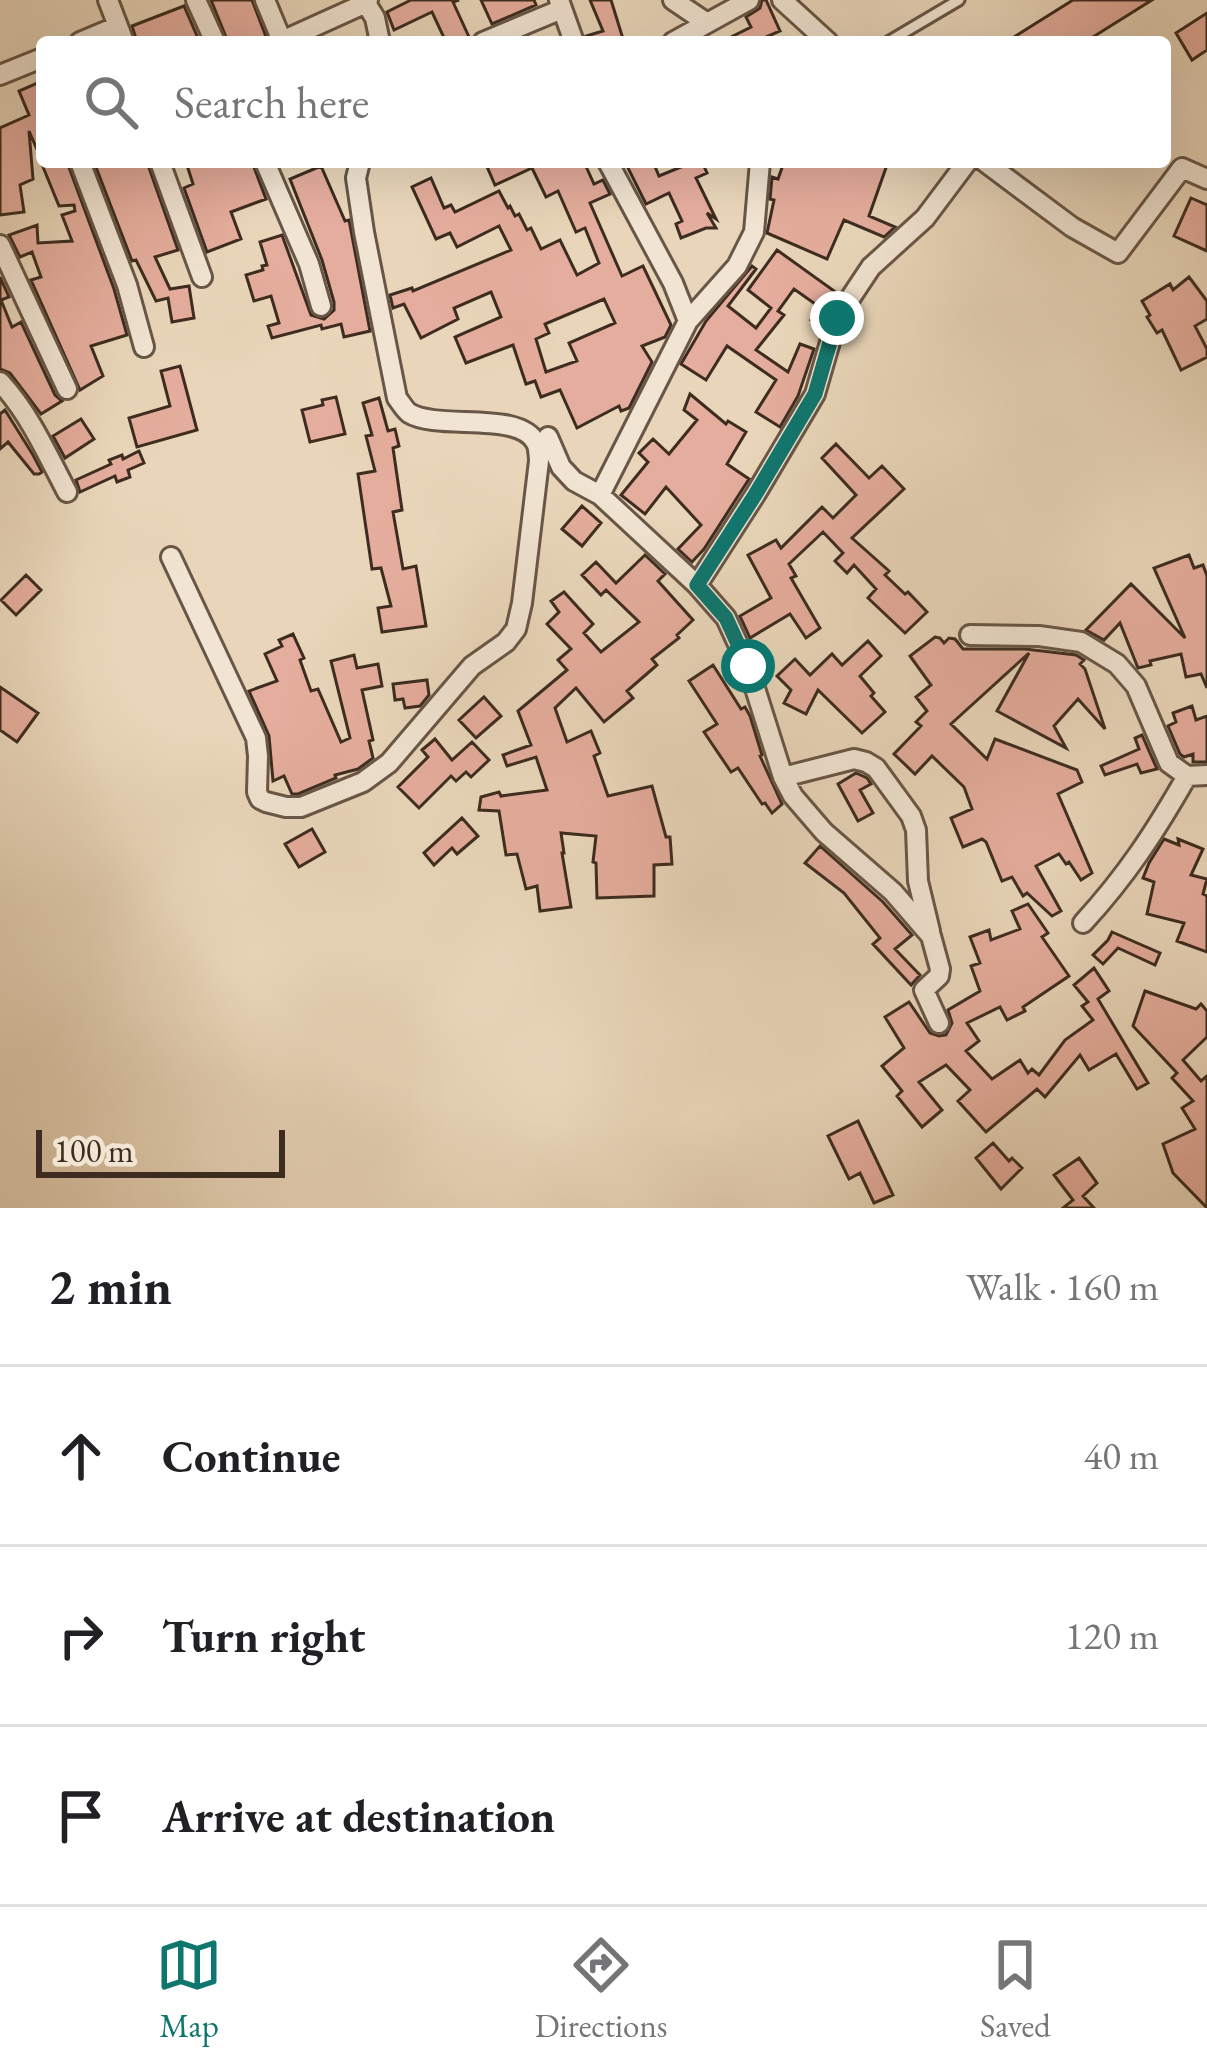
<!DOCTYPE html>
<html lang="en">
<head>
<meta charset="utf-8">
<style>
	:root { --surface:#fff; --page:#f6f6f6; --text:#202124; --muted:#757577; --line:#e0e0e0; --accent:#0f766e }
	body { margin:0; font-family:"EB Garamond",serif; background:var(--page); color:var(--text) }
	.scale { position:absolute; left:36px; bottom:30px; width:249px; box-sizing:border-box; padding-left:12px; border:6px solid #3d2c1f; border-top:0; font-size:33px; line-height:42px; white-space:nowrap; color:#3d2c1f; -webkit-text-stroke:9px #f1e4d2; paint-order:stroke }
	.stop { position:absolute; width:36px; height:36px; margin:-27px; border:9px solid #0f766e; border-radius:50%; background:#fff }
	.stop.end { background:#0f766e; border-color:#fff; box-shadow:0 3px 12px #0008 }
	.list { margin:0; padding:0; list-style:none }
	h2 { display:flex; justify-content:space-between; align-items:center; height:156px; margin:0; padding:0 48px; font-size:51px }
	h2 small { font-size:39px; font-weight:400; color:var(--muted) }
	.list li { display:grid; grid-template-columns:78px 1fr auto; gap:36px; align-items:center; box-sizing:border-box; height:180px; padding:0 48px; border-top:3px solid var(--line) }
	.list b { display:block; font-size:45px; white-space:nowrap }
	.list em { font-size:39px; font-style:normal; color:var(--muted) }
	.icon { flex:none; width:66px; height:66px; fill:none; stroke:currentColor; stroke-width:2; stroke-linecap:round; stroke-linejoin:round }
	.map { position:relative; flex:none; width:1207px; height:1208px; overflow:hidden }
	.search { position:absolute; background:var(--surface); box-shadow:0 12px 48px #0002; left:36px; right:36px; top:36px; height:132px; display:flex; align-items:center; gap:30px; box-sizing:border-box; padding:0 42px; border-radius:12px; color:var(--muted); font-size:45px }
	.sheet { height:696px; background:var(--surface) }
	nav { display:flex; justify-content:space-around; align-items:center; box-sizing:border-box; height:168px; border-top:3px solid var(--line); background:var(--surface); font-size:33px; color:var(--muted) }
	nav a { display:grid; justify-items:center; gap:6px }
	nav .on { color:var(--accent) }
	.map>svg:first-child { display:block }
	.building { fill:#e5ad9d; stroke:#3d2c1f; stroke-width:3; fill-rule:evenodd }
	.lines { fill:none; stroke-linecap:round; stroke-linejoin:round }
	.service-casing { stroke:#685646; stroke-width:15 }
	.minor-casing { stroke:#685646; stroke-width:24 }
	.service { stroke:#f1e4d2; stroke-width:9 }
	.minor { stroke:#f1e4d2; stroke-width:18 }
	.route { stroke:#0f766e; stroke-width:15 }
</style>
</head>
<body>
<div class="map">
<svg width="1207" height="1208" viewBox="0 0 1207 1208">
	<rect width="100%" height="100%" fill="#e9d6ba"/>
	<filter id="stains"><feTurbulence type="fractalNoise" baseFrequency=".00167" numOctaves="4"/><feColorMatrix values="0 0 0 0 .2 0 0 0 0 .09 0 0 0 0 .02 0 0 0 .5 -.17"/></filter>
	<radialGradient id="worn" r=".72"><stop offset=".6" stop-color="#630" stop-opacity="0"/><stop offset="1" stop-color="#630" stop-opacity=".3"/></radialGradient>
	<path class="building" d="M211,0H252L268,42H228Z
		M411,0H459L453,2L469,37L459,42H446L432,12L394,30L387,12Z
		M481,0H534L536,5L492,24Z
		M590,0H611L624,42H587L586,36L603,31Z
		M762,0H766L780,31L766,37L768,42H721L751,27L746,17L760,8Z
		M1073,0H1152L1085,42H1006Z
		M184,6L197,36L181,42H137L132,26Z
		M1207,13V50L1192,60L1176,33Z
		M42,81V161L29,131L33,179L20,185L24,212L0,215V128L29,115L19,91Z
		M41,162H67L114,289L127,335L91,346L103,376L80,390L31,280L41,277L32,252L20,257L9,235L37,225L38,243L72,241L62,215L75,211L74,205L59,206Z
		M94,162H147L178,250L155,257L170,289L189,286L194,318L172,322L168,298L156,301L136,260L132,261Z
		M186,162H252L266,199L231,212L241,239L207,252L184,188L193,184Z
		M485,162H584L594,184L603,180L610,194L590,203L622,276L643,266L671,325L665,337L642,346L652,362L629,408L621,411L619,406L577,428L560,390L541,397L535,381L526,384L513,345L466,363L455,337L501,317L491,292L454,308L458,319L421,338L404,304L393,308L390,295L412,288L413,291L511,250L499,226L457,247L450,233L436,239L412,187L431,178L444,208L451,205L455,212L499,191L508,208L510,206L515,216L519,214L527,230L531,228L541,249L560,240L577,275L599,263L585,228L576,232L558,191L546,197L532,168L495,185ZM604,299L615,323L569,343L577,361L546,372L536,339L549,333L545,324Z
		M625,162H653L659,176L693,162H702L707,173L696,178L716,219L707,213L716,228H706L681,238L676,224L682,221L669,193L646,204Z
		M784,162H888L869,216L895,227L884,237L844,220L827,259L767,233L774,200L770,199L772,177L778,179Z
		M321,166L345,221L349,220L370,331L344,337L341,324L322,329L321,325L272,338L268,326L279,323L271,296L254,301L246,275L263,270L262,266L267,265L260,242L282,235L311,315L324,319L334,310V302L322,260L290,179Z
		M1191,198L1207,205V251L1174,236Z
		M777,250L837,293L825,311L820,327L811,320L821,308L794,289L778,311L784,315L756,350L788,372L800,344L814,349L798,396L780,427L756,412L776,380L727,346L706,380L681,364L706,321L752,266L756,269L728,306L756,328L771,308L748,290Z
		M0,277L9,297L1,300L12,327L21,322L55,395L62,401L41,414L10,373L0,369Z
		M1189,277L1207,301V319L1195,326L1207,349V357L1181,370L1162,330L1157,333L1147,317L1150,315L1142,301L1170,284L1173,290Z
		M180,366L197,430L137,447L129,418L170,406L161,371Z
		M690,394L726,424L728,421L746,432L727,464L749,479L704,549L692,562L678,549L701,525L666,487L645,514L621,495L648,462L639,453L653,439L669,454L697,420L684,410Z
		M336,397L345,434L310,442L302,410L323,405L322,400Z
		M379,398L388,431L395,429L399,446L393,448L402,510L393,512L403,569L416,566L426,626L382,632L378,608L391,606L381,568L372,569L358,474L375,471L366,436L372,435L363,403Z
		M5,410L33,455L42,472L39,474H34L8,442L0,449V414Z
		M81,419L94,439L65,458L53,436Z
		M836,444L869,478L882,466L904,489L852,538L889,571L885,575L905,594L908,592L927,612L905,633L868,598L876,589L854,565L847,573L835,561L843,553L823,532L789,564L796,576L791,578L820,628L806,638L790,614L750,638L740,616L771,598L748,555L776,540L781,548L822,507L833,518L856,495L822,458Z
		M139,451L144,463L128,470L130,477L117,482L115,476L80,492L76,480L111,464L109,460L122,455L123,459Z
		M582,506L601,523L582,546L562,529Z
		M645,555L665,574L658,581L693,620L677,635L679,638L652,659L657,665L627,691L633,698L604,722L576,688L555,708L567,742L591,731L600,753L594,756L608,796L652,786L666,837H670L672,864L654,865V896L597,898L596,863L593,862L596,836L561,833L564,853H562L571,907L540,911L537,886L526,889L517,854L506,855L499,811L479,810L481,797L499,792L501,796L547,790L536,757L507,766L503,755L531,745L518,711L567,670L558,660L571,649L547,624L559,612L551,601L564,592L593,624L584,633L601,652L639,622L606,590L601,595L582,575L596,562L616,583Z
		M1189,555L1194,568L1203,565L1207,576V688L1201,674L1186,677L1181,654L1150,661L1151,665L1138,668L1120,623L1104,640L1086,630L1131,584L1185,638L1154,568Z
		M26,575L41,590L16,615L1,600Z
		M293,634L304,658L300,660L311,691L318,689L341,742L350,738L331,661L354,655L357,668L378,664L382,686L362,690L373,740L369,741L373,758L358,769L335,775L336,778L298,794H292L284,776L273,781L269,736L249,691L277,681L265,654L282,646L279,640Z
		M935,637L940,638L944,643L949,638L955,639L963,649H1025L1076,655L1084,660L1080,664L1085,669L1105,729L1078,699L1054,726L1066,748L997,711L1029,653L951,724L987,759L995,739L1077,770L1082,782L1058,794L1092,873L1081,880L1069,862L1066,864L1059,854L1036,866L1061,911L1052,916L1027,893L1023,896L1012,877L1002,881L986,842L982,839L963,847L951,818L972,809L964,787L932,756L915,774L894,754L921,726L916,722L927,711L916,697L931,685L910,656Z
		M868,641L881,656L860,676L874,693L871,696L885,712L862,733L818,690L806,714L784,703L791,690L777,676L795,659L810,675L832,654L842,665Z
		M713,665L741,709L745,707L750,716L762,755L760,756L782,804L772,813L765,803L762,804L738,768L731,772L704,732L717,724L689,681Z
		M427,680L429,695L420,706L405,708L403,699L395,700L393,684Z
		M0,687L38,713L17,742L0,730Z
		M484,697L501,716L476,738L459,720Z
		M1192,706L1196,720L1207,716V762H1193V754L1184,757L1180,754L1168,726L1176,722L1173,713Z
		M1142,735L1157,769L1141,773L1137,764L1105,775L1101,766L1139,749L1135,738Z
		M435,739L452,760L472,742L489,760L471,777L466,772L456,781L451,776L419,808L398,787L428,757L422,750Z
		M856,773L867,778L871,784L860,790L873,813L858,821L838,784Z
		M462,818L478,836L457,854L452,848L434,865L424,853Z
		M312,829L325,852L299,867L285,844Z
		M1164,839L1179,845L1178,839L1203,849L1191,875L1207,879L1203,894L1207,896V952L1177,941L1184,923L1147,914L1154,882L1143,878L1149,863Z
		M820,846L883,902L912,935L895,949L920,975L911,985L873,944L880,938L844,893L805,863Z
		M1028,904L1048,933L1042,937L1069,976L1023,1007L1025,1011L1007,1020L1000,1007L967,1023L979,1041L966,1051L992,1079L1020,1060L1028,1073L1032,1069L1039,1075L1065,1040L1093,1020L1082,1006L1088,1002L1074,985L1094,968L1109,991L1098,999L1148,1083L1137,1089L1116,1054L1089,1070L1080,1055L1045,1097L1037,1089L986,1132L958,1101L970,1090L946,1065L919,1082L942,1110L922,1127L897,1096L902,1091L882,1066L904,1048L885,1017L909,1002L930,1033L939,1036L946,1035L952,1023L948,1010L980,991L971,966L980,963L970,937L989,930L991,940L1020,929L1012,911Z
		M1112,932L1160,953L1155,965L1118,948L1103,964L1093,955L1108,940Z
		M1145,991L1196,1009L1201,1004L1207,1011V1037L1183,1060L1201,1081L1207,1076V1208L1173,1173L1163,1144L1195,1129L1182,1108L1193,1101L1172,1078L1177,1073L1133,1026Z
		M858,1121L893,1195L874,1203L860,1173L849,1179L828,1136Z
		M993,1143L1009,1161L1012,1158L1022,1168L1001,1189L976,1158Z
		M1079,1158L1097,1183L1083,1196L1094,1208H1063L1073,1200L1054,1175Z"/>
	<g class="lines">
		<defs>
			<path id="service" d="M888,42L959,0"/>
			<path id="minor" d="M108,0L124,42
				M196,0L215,42
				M265,0L282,41L366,3
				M368,0L366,3L375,18L380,42
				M559,0L574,42
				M673,0L707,23
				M782,0L828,42
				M80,42L118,26
				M483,42L562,9
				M673,42L749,0
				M0,75L42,58
				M80,162L127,285L144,347
				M160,162L202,277
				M265,162L309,264L321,306
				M608,162L673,283L688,321
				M985,162L1072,227L1118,253L1182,168L1207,179
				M0,245L67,389
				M0,382C29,413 47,454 67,492
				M548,437L561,467L574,481L600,495L697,585L726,618L748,666L783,777L793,796L824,832L893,892L931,936L940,969L939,976L924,990L939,1023
				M600,495L688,321L737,266L754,232L760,162
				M171,557L256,738L258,756L257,792L260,799L266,802L286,807H301L363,782L389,763L472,666L506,642L516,629L522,603L539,461C539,458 538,445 536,443C520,410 438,431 409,413C404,409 401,403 397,398L364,232L356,178L360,162
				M697,585L755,495L815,394L837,318L871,267L925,218L967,162
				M970,635L1039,636L1081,642L1117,664L1136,686L1169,763L1187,776L1207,775
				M783,777L854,759L866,762L876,768L911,816L916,830L918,881L930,931
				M1083,923C1127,875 1155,832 1187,776"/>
		</defs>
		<use href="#service" class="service-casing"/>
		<use href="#minor" class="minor-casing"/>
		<use href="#service" class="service"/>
		<use href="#minor" class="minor"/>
	</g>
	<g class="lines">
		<path class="route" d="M748,666L726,618L697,585L755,495L815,394L837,318"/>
	</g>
	<rect width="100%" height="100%" filter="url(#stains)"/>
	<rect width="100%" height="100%" fill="url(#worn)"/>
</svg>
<div class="scale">100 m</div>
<div class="stop" style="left:748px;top:666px"></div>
<div class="stop end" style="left:837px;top:318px"></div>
<div class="search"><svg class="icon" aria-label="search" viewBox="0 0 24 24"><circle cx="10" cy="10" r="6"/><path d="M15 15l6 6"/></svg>Search here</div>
</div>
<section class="sheet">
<h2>2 min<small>Walk · 160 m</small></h2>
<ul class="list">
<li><svg class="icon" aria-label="ahead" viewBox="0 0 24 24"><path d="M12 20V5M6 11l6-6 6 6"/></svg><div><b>Continue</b></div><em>40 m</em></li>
<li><svg class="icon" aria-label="right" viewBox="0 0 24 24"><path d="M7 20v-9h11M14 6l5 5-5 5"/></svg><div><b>Turn right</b></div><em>120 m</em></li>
<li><svg class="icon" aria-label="arrive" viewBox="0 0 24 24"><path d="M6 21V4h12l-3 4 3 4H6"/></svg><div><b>Arrive at destination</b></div></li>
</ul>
</section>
<nav>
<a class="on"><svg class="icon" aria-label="map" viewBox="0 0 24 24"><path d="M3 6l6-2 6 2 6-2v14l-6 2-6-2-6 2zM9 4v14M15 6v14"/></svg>Map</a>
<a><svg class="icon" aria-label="directions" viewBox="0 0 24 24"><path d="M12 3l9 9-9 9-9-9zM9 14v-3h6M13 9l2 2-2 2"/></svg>Directions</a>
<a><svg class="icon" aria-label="saved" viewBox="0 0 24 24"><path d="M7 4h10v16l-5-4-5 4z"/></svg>Saved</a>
</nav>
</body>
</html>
